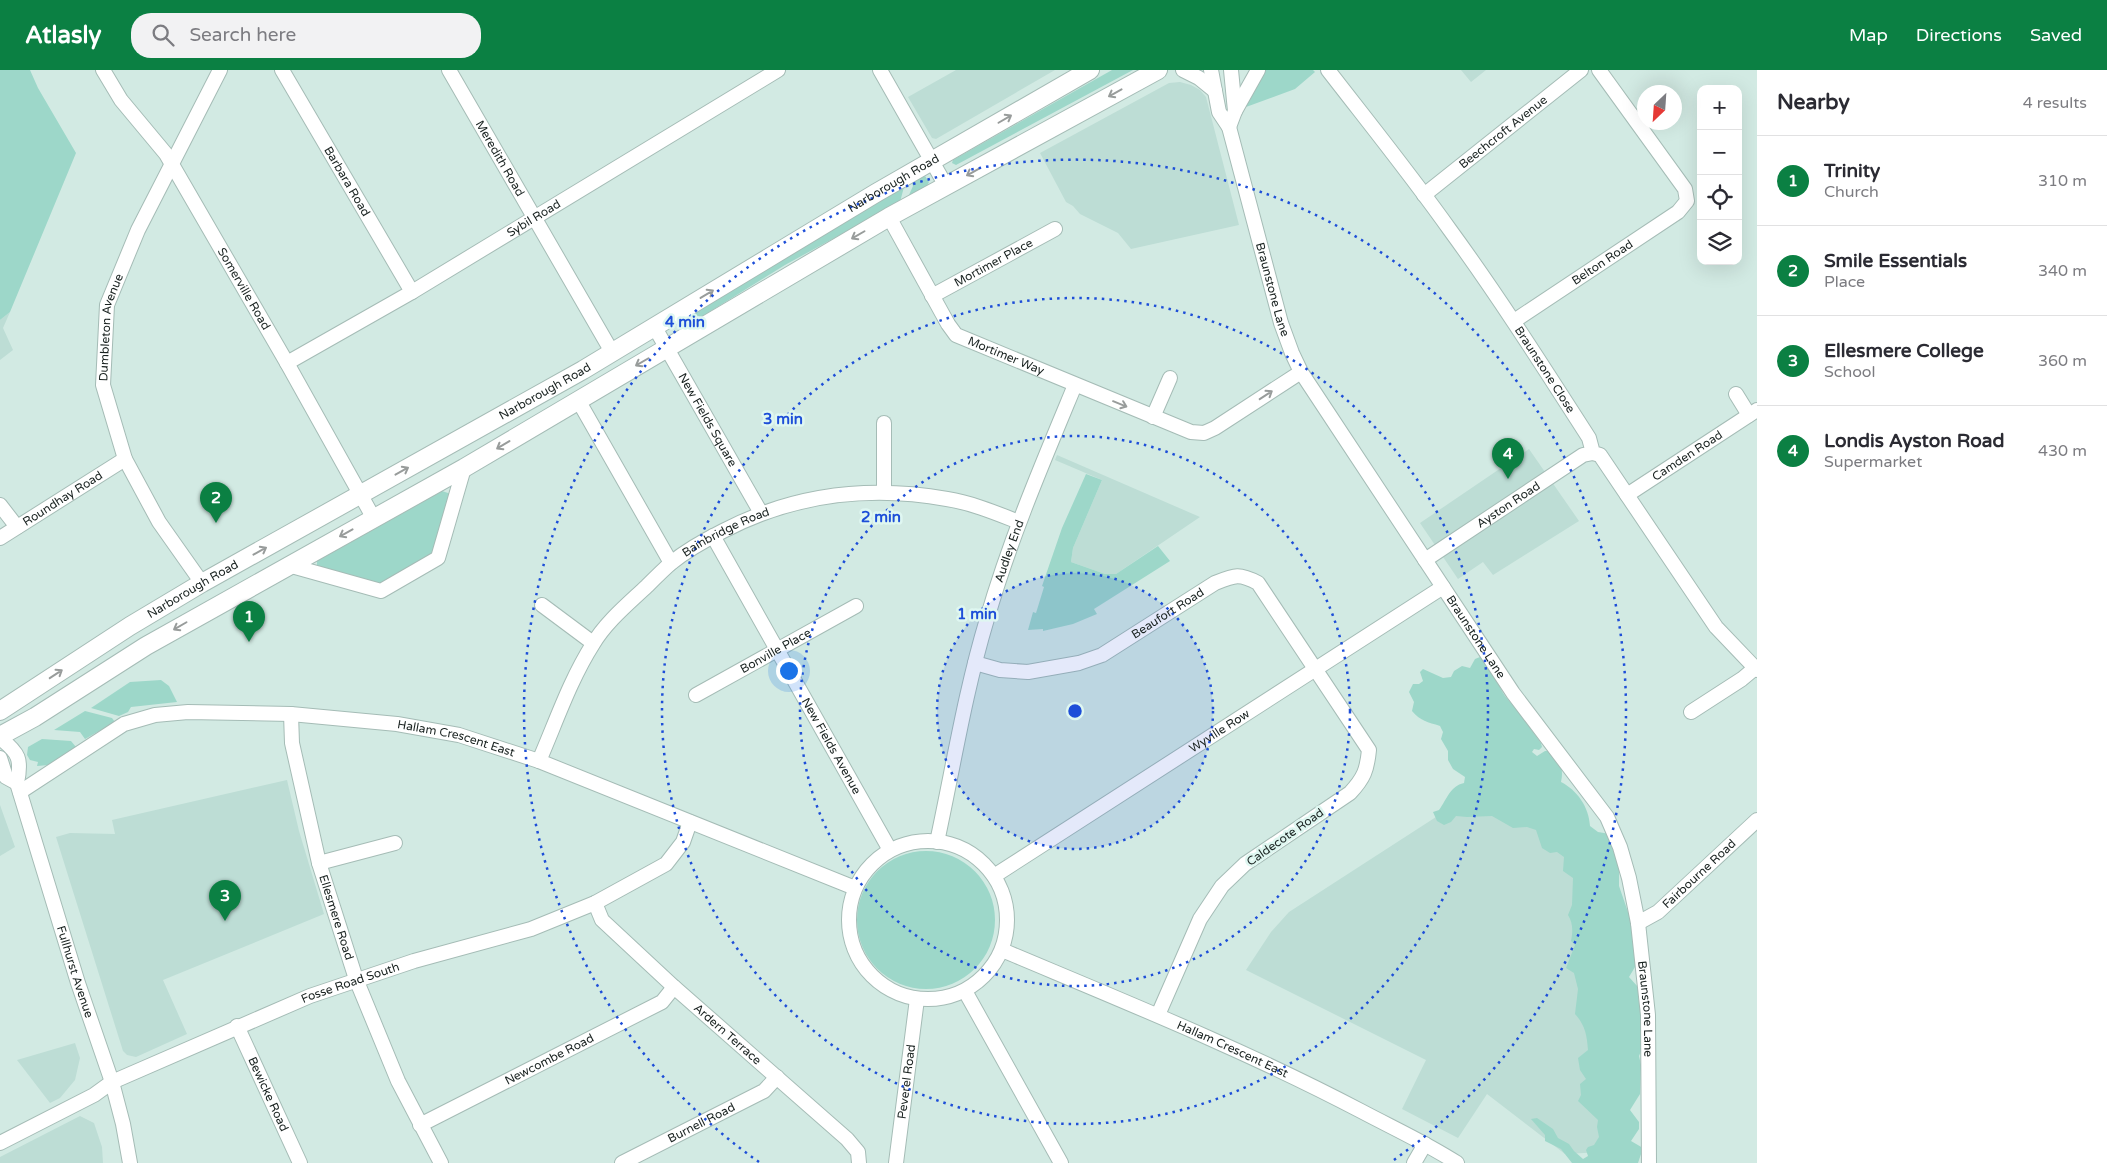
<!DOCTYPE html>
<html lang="en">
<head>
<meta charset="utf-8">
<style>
	:root { --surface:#fff; --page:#f2f2f3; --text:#2b2b33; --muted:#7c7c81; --line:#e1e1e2; --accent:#0b8043 }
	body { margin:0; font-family:"Varela Round",sans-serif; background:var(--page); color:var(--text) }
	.controls { position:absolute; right:15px; top:15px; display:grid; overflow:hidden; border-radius:10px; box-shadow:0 5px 20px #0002 }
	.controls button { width:45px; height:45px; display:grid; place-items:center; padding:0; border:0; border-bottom:1px solid var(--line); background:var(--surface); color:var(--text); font:25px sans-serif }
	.compass { position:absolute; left:1637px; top:15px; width:45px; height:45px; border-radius:50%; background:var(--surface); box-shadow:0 5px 20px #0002; rotate:205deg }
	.you { position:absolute; left:788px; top:600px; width:18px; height:18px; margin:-12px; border:4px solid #fff; border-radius:50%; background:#1a73e8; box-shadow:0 0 0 8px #1a73e833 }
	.badge { display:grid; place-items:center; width:32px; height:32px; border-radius:50%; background:var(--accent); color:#fff; font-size:16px; font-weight:700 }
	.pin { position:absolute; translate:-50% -41px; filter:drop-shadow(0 1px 2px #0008) }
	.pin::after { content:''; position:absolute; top:26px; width:18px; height:15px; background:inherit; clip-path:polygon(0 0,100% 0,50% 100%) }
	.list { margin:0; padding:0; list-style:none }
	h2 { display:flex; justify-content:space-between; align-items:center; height:65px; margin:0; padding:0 20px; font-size:21px }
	h2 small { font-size:16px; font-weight:400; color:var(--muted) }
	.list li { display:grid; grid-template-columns:32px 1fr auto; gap:15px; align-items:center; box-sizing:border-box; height:90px; padding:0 20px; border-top:1px solid var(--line) }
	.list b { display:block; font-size:19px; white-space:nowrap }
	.list p { margin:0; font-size:16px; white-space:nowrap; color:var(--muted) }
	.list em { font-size:16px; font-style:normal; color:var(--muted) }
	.icon { flex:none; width:28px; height:28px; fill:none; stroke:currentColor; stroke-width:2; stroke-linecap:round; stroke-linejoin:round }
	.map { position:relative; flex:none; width:1757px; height:1093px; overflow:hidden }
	header { display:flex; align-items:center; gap:30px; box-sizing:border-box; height:70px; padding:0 25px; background:var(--accent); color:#fff }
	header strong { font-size:24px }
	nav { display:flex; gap:28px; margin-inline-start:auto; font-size:18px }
	.search { width:350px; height:45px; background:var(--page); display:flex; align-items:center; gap:12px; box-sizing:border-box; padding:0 18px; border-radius:20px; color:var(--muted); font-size:19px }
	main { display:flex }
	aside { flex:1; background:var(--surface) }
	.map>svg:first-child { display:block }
	.built { fill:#bdddd5 }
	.green { fill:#9dd7c9 }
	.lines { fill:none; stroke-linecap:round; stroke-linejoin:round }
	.minor-casing { stroke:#a5bcb6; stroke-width:16 }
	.major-casing { stroke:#a5bcb6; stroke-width:20 }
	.minor { stroke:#fff; stroke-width:14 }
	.major { stroke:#fff; stroke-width:18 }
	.oneway { stroke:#989c9b }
	.ring { fill:none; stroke:#1d4ed8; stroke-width:2.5; stroke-dasharray:2.5 5 }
	.labels { text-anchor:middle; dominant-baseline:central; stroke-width:5; stroke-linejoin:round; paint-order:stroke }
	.street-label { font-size:12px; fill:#192220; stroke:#dff7f1 }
	.centre { fill:#1d4ed8; stroke:#dff7f1; stroke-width:2.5 }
	.ring-label { font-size:15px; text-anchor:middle; font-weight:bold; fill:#1d4ed8; stroke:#dff7f1; stroke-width:5; stroke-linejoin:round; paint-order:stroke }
</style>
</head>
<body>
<header>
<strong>Atlasly</strong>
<div class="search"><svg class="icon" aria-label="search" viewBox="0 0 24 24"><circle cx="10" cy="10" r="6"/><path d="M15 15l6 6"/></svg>Search here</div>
<nav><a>Map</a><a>Directions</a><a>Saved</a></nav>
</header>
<main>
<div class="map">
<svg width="1757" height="1093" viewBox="0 0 1757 1093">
	<rect width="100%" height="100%" fill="#d2eae3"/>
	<path class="built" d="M956,0H1055L936,69L932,68L908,27Z
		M1461,0H1486L1471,12Z
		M1180,12L1191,15L1200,20L1206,27L1239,155L1131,179L1118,163L1080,144L1073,136L1066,132L1040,83L1169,13Z
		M10,242L3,258L13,280L0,290V250Z
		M1529,379L1579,451L1493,505L1483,492L1458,509L1420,453Z
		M1057,385L1200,447L1116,504H1105L1071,492L1073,478L1102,410L1055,390Z
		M1501,705L1577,800L1603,1082L1565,1084L1487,1024L1458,1068L1402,1039L1426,990L1246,900L1271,862L1289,842Z
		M287,710L299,761L324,844L163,910L187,964L136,987L127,985L123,981L56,767L70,763L115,764L112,750Z
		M0,735L15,777L0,786Z
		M75,973L80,988L75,1010L60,1028L50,1033L17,990Z
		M80,1046L94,1053L102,1077L103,1093H0V1087Z"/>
	<path class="green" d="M0,0H30L38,18L76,83L10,242L0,250Z
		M1112,0H1133L956,95L952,93L953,90Z
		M1266,0H1313L1315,2L1295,19L1246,37Z
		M925,106L929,112L926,118L910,127L909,125L913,116L912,113Z
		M904,117L900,132L785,195L682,259L677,257L679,251Z
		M1086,404L1102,410L1073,478L1071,492L1105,504H1116L1158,476L1170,491L1094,539L1097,544L1073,554L1043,561V559L1028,560L1033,542L1036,543L1044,517L1042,516L1062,458Z
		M442,421L451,424L432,483L378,516L317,499V491Z
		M1480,587L1487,588L1489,592L1488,598C1495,604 1499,617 1505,626C1512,635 1523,644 1530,653V658L1541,673L1542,677L1539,680L1534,679L1532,682L1537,686L1545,681H1551C1560,692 1564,698 1561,712C1577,720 1589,737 1590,756L1598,762L1610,764L1619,795V816L1628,842L1633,849V873L1636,890L1635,897L1629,907L1638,917L1639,933L1644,944V974L1639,986L1641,995L1640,1024L1630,1040L1639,1052V1059L1631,1071L1643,1078L1638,1093H1572L1561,1079L1545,1071V1065L1531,1049L1537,1048L1553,1059L1558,1068L1569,1074L1574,1081L1583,1089L1588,1086L1586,1080L1588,1077L1594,1075L1599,1067L1597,1057L1598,1050L1578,1031L1581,1025L1580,1014L1586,1009L1580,1000L1578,988L1588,980C1587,965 1585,955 1575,944L1578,919L1574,903L1566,898L1575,875L1571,871C1573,861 1573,853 1568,845L1572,835L1573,808L1563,801L1564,787L1557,782L1550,783L1542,778L1536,760L1527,757L1513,758L1492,746L1467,747L1456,746L1451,752L1444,755L1437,751L1433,742L1439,740C1447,729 1450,716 1464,713L1465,707L1453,699L1448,690V681L1441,669L1443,662L1440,656C1428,652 1420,651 1412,641L1414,632L1409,622L1413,614H1419L1423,611L1420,602L1423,599L1443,608L1451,607L1454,601L1462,596L1470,598L1475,589Z
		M161,610L169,616L177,632L131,637L128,642L119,646L91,638L130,612Z
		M85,641L112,648L115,652L85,669L80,662L54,660Z
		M42,669L71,671L76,677L49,695L37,696L38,692L30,690L27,685L28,677Z
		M857 850a69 69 0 1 1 138 0a69 69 0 1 1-138 0Z"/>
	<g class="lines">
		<defs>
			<g id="minor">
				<path id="s1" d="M103,0L121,30L166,84L287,293L373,447"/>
				<path id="s2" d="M282,0L412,222"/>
				<path id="s3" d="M449,0L612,282"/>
				<path d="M880,0L946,116"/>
				<path d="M1183,0L1199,8L1215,21"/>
				<path id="s4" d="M1211,0L1219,42L1229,57L1281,253L1292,283L1301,302L1513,623L1607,747L1620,777L1629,808L1638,853L1648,945L1649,1093"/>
				<path id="s5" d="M1328,0C1369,53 1411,105 1450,160C1499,227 1544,298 1589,368L1593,383L1600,385L1716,557L1757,600"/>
				<path d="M1235,41L1258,0"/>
				<path d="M1229,57L1235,41L1231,0"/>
				<path id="s6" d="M1424,125L1581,0"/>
				<path id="s7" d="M889,147L948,254L956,265L1191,362L1204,363L1215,358L1301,302"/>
				<path id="s8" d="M932,226L1055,159"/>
				<path id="s9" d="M1514,251L1678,142L1687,131L1685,119L1599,0"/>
				<path id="s10" d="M654,256L761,443"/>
				<path id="s11" d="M287,293L412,222L778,0"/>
				<path d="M1736,324L1749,345"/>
				<path d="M578,330L671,493"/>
				<path d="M1153,347L1170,308"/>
				<path d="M884,422V353"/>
				<path id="s12" d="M1627,425L1757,340"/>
				<path d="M0,435L17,457"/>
				<path id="s13" d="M713,466L890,780"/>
				<path id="s14" d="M0,468L125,389"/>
				<path id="s15" d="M1425,490L1583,385L1593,383"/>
				<path d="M288,495L381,521L438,488L464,398"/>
				<path id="s16" d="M202,513L159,452L125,389L103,315L107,235L138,160L220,0"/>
				<path d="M542,535L593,573"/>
				<path id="s17" d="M975,593L1000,600L1028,602L1079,593L1102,585L1215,513C1235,505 1239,503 1258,513L1369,680C1367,700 1364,708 1350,723L1245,794L1222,816L1200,849L1158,945"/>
				<path id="s18" d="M696,625L856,536"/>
				<path d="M1691,642L1742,609L1755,598"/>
				<path id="s19" d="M291,644L292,673L319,793L356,909L398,1011L441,1093"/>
				<path id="s20" d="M0,668C19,683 22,689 17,713L78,913L112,1012L123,1054L130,1093"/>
				<path d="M0,688L6,707L17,713"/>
				<path id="s21" d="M539,691C556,652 570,610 593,574C606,552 628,534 647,516C655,508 663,500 671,493C687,480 705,470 723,461C794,424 868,415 947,429C972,433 996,443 1019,452"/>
				<path id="s22" d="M20,722L124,654L155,645L188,642L291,644L397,654L459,665L539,691L855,818"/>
				<circle cx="928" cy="850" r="79"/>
				<path id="s23" d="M937,772C953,698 965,622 987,549C1010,469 1043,392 1075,315"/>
				<path d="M319,793L395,773"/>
				<path id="s24" d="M994,806L1443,517"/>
				<path id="s25" d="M595,833L602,850L674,917L847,1069L858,1082L859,1093"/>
				<path id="s26" d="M1638,853L1658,842L1757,750"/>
				<path id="s27" d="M1002,880C1123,931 1245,980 1361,1041C1393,1058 1426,1073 1457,1093"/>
				<path d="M965,921L1061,1093"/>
				<path id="s28" d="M237,956L300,1093"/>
				<path id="s29" d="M420,1055L662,932L674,917"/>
				<path id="s30" d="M0,1073L94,1025L112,1012L310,926L414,891L531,859L595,833L666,794L683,772L690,752"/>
				<path id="s31" d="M622,1093L764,1021L777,1007"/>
				<path id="s32" d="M896,1093L917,929"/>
				<path d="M1414,1093L1425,1074"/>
			</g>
			<g id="major">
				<path id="s33" d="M0,641L130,556L202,513L583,300L876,123L1090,0"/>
				<path d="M0,666L35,647L146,576L464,398L889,147L1158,0"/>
			</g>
		</defs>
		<use href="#minor" class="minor-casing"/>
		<use href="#major" class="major-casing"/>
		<use href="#minor" class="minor"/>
		<use href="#major" class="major"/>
	</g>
	<defs><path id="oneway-shaft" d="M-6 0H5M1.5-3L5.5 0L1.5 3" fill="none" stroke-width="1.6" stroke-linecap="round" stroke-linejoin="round" transform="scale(1.25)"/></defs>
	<g class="oneway">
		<use href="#oneway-shaft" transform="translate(1115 23) rotate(151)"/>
		<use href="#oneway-shaft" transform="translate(1005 49) rotate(-30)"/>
		<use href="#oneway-shaft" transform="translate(973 102) rotate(151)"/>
		<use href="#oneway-shaft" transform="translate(858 165) rotate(150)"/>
		<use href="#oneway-shaft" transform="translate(707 224) rotate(-31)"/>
		<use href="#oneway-shaft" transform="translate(642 292) rotate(150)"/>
		<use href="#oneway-shaft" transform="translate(1266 325) rotate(-33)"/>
		<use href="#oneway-shaft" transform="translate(1120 334) rotate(22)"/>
		<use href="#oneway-shaft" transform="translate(503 375) rotate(149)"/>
		<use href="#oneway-shaft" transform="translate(402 401) rotate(-29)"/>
		<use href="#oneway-shaft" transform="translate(346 463) rotate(151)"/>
		<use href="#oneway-shaft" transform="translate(260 481) rotate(-29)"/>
		<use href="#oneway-shaft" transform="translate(180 556) rotate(150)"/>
		<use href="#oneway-shaft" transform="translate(56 604) rotate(-33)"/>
	</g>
	<circle cx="1075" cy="641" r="138" fill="#1d4ed8" fill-opacity=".12"/>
	<g class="ring">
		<circle cx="1075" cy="641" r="138"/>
		<circle cx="1075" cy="641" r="275"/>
		<circle cx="1075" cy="641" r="413"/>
		<path d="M759 1092A551 551 0 1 1 1391 1092"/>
	</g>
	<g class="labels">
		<g class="street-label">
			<text stroke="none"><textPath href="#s6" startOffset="101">Beechcroft Avenue</textPath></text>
			<text stroke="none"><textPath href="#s3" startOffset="102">Meredith Road</textPath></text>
			<text stroke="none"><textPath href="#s2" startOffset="129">Barbara Road</textPath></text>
			<text stroke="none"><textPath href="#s33" startOffset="1038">Narborough Road</textPath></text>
			<text stroke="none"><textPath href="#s11" startOffset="286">Sybil Road</textPath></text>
			<text stroke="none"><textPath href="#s8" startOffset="70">Mortimer Place</textPath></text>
			<text stroke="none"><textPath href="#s9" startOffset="106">Belton Road</textPath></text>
			<text stroke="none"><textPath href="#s1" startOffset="261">Somerville Road</textPath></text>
			<text stroke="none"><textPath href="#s4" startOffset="229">Braunstone Lane</textPath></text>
			<text stroke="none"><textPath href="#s16" startOffset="282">Dumbleton Avenue</textPath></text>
			<text stroke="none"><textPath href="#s7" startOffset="190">Mortimer Way</textPath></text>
			<text stroke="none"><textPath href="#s5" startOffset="370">Braunstone Close</textPath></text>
			<text stroke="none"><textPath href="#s33" startOffset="632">Narborough Road</textPath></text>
			<text stroke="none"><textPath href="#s10" startOffset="108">New Fields Square</textPath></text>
			<text stroke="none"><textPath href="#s12" startOffset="72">Camden Road</textPath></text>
			<text stroke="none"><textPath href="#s14" startOffset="74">Roundhay Road</textPath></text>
			<text stroke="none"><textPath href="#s15" startOffset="100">Ayston Road</textPath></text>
			<text stroke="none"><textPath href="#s21" startOffset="305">Bainbridge Road</textPath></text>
			<text stroke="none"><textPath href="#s23" startOffset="300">Audley End</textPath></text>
			<text stroke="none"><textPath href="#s33" startOffset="228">Narborough Road</textPath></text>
			<text stroke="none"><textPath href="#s17" startOffset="208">Beaufort Road</textPath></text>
			<text stroke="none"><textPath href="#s4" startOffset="634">Braunstone Lane</textPath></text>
			<text stroke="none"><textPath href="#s18" startOffset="91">Bonville Place</textPath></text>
			<text stroke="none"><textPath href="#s24" startOffset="268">Wyville Row</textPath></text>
			<text stroke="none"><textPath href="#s22" startOffset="460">Hallam Crescent East</textPath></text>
			<text stroke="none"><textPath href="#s13" startOffset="241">New Fields Avenue</textPath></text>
			<text transform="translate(1285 767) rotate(-35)">Caldecote Road</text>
			<text stroke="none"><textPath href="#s26" startOffset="79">Fairbourne Road</textPath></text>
			<text stroke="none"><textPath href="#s19" startOffset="209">Ellesmere Road</textPath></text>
			<text stroke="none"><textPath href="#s20" startOffset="250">Fullhurst Avenue</textPath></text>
			<text stroke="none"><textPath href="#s30" startOffset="386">Fosse Road South</textPath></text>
			<text stroke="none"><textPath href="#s4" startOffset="1054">Braunstone Lane</textPath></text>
			<text stroke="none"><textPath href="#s25" startOffset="188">Ardern Terrace</textPath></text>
			<text stroke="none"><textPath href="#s27" startOffset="251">Hallam Crescent East</textPath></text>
			<text stroke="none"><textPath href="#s29" startOffset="145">Newcombe Road</textPath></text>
			<text stroke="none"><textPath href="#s32" startOffset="82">Peverel Road</textPath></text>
			<text stroke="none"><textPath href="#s28" startOffset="75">Bewicke Road</textPath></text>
			<text stroke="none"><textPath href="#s31" startOffset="89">Burnell Road</textPath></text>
		</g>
	</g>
	<circle cx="1075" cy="641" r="8" class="centre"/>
	<g class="ring-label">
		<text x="685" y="257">4 min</text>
		<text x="783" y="354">3 min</text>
		<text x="881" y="452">2 min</text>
		<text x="977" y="549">1 min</text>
	</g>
</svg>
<div class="controls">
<button>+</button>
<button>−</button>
<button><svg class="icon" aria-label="locate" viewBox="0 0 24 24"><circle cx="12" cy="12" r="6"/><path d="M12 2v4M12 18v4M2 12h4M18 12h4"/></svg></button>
<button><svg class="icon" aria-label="layers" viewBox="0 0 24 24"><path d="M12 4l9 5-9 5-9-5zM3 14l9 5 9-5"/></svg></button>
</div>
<svg class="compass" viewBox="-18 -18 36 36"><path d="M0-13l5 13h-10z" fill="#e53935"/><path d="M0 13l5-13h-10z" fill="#7c7c81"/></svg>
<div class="you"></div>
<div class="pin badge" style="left:249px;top:572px">1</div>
<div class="pin badge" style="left:216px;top:453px">2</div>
<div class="pin badge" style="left:225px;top:851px">3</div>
<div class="pin badge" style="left:1508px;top:409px">4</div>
</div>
<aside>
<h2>Nearby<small>4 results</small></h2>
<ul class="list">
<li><span class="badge">1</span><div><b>Trinity</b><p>Church</p></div><em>310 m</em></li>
<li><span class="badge">2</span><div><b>Smile Essentials</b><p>Place</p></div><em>340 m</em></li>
<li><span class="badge">3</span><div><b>Ellesmere College</b><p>School</p></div><em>360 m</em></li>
<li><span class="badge">4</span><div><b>Londis Ayston Road</b><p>Supermarket</p></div><em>430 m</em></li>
</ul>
</aside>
</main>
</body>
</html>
